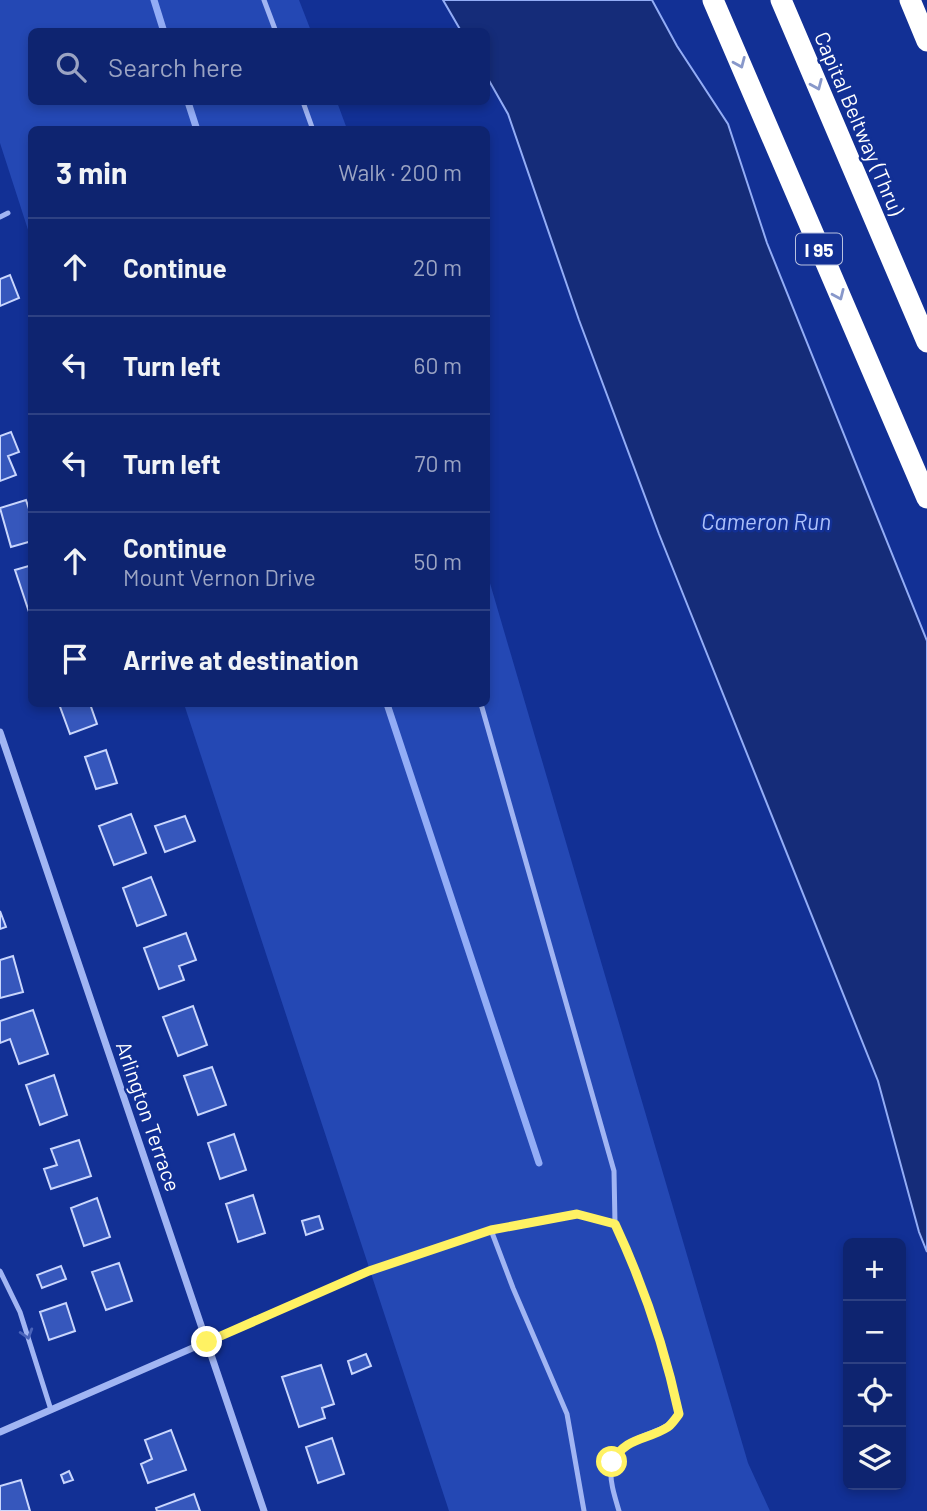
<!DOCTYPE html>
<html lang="en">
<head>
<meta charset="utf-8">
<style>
	:root { --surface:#0e2470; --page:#172c75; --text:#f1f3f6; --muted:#9ba4c3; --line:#2e4183 }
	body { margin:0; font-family:Barlow,sans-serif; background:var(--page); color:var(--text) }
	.controls { position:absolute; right:21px; bottom:21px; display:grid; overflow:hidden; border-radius:10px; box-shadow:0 4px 10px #0003 }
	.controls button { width:63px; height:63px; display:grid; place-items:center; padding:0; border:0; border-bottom:2px solid var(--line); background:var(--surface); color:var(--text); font:35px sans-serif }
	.stop { position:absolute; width:21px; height:21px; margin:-16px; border:5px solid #fff263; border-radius:50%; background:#fff }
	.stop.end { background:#fff263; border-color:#fff; box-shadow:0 2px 7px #0008 }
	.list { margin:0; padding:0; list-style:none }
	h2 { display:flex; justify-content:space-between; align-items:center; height:91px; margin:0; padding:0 28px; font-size:30px }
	h2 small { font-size:23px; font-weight:400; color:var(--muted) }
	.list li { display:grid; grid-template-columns:46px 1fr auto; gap:21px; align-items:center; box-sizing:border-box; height:98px; padding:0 28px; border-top:2px solid var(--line) }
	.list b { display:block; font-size:26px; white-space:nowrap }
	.list p { margin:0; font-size:23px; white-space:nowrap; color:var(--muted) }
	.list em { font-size:23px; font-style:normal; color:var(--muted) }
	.icon { flex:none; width:38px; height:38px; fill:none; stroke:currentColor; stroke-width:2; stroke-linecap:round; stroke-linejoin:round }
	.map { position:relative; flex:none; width:927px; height:1511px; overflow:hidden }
	.search { position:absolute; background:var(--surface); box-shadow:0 4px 10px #0003; left:28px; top:28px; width:462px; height:77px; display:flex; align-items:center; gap:18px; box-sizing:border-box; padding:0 24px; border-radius:10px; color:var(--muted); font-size:26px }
	.panel { position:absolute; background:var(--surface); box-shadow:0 4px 10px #0003; left:28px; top:126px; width:462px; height:581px; border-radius:10px }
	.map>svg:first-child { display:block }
	.green { fill:#2448b4 }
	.water { fill:#152c79; stroke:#93adf6; stroke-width:2 }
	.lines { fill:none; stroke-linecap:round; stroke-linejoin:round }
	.stream { stroke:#93adf6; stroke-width:7 }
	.building { fill:#3657bc; stroke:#c9d6fd; stroke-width:2 }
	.lane { stroke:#a1b5f3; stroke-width:5 }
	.street { stroke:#a1b5f3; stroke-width:7 }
	.highway { stroke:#fff; stroke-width:21 }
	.oneway { stroke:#8898ca }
	.oneway2 { stroke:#4b65bb }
	.route { stroke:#fff263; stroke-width:9 }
	.labels { text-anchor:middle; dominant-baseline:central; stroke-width:5; stroke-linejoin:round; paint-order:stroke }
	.shield { fill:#123095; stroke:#b8c1df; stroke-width:2 }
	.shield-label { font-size:19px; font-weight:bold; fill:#fff }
	.street-label { font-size:21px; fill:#fff; stroke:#123095 }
	.water-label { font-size:23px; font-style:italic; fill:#adc1fa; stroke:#123095 }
</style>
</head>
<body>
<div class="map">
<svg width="927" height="1511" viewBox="0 0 927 1511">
	<rect width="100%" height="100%" fill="#123095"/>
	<path class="green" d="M0,0H299L311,31L32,32V102H337L347,129L32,130L31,239L0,143Z
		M487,573L748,1463L770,1511H449L184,704H486Z"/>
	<path class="water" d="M443,0H652L677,46L728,124L767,243L927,641V1252L919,1232L878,1081L659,534L579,320L508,114L487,77L486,32L461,31Z"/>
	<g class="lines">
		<path class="stream" d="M154,0L164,32
			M188,102L197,130
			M387,704L539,1163"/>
	</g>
	<path class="building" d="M10,275L19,298L0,306V279Z
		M11,432L19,452L8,456L16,475L0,481V436Z
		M26,500L32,518V541L11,547L0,508Z
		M32,565V611L29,612L15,570Z
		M59,704H90L97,724L70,734Z
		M106,750L117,783L96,789L85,757Z
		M131,814L146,853L114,865L99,826Z
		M185,816L195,841L165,852L155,826Z
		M151,877L166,915L137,926L123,888Z
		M0,911L6,927L0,929Z
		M186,933L196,960L179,966L184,980L159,989L144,948Z
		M13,956L23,992L0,998V960Z
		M193,1006L207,1045L178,1056L163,1017Z
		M33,1010L48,1054L19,1064L10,1039L0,1043V1021Z
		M212,1067L226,1105L198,1115L184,1076Z
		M54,1075L67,1115L40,1125L26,1085Z
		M234,1134L246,1170L220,1179L208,1143Z
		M79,1140L91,1176L51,1189L44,1169L57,1165L51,1149Z
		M253,1195L265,1233L238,1242L226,1204Z
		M97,1198L110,1237L84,1246L71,1208Z
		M319,1216L323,1229L306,1235L302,1221Z
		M119,1263L132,1301L106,1310L92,1272Z
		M61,1266L66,1279L42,1288L37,1275Z
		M66,1303L75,1331L49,1340L40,1312Z
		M366,1354L371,1366L352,1374L348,1361Z
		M321,1365L334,1404L322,1408L325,1418L299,1427L282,1377Z
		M171,1430L186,1470L148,1483L141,1464L152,1459L145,1440Z
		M332,1438L344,1474L318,1483L306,1447Z
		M69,1471L73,1480L64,1483L61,1475Z
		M21,1480L30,1511H0V1486Z
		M194,1494L200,1511H157L156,1508Z"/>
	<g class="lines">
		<path class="lane" d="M264,0L276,32
			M303,102L313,130
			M0,217L8,213
			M481,704L614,1171L615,1224
			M491,1230L513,1288L567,1414L584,1511
			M0,1271L20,1312L51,1410
			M369,1271L491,1230L577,1214L615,1224C643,1284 665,1349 679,1414C664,1432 656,1429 636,1439C601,1455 610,1481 619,1511"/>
		<path class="street" d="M0,732L264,1511
			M0,1432L369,1271"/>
		<path class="highway" d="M713,0L927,498
			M781,0L927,342
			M910,0L927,41"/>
	</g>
	<defs><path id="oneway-chevron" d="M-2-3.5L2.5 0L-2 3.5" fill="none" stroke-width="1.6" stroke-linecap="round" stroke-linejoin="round" transform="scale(1.75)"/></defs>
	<g class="oneway">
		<use href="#oneway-chevron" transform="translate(740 63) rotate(67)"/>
		<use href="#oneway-chevron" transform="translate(817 85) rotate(67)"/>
		<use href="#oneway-chevron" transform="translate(839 295) rotate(66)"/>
	</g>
	<use class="oneway2" href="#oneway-chevron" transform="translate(27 1334) rotate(73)"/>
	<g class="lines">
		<path class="route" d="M207,1342L369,1271L491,1230L577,1214L615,1224C643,1284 665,1349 679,1414C676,1418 672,1424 668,1427C646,1441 627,1436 612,1462"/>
	</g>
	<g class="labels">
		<rect class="shield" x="796" y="233.5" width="46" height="31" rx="5"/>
		<g class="shield-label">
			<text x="819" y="249">I 95</text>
		</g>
		<g class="street-label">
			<text transform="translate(860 123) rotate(67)">Capital Beltway (Thru)</text>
			<text transform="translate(149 1116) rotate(71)">Arlington Terrace</text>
		</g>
		<g class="water-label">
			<text x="766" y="521">Cameron Run</text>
		</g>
	</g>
</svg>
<div class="controls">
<button>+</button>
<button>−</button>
<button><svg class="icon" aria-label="locate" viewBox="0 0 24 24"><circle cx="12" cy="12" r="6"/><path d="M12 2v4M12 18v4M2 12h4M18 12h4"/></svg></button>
<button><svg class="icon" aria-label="layers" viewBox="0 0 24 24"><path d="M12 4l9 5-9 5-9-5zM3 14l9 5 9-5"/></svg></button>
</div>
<div class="stop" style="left:612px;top:1462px"></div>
<div class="stop end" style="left:207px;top:1342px"></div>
<div class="search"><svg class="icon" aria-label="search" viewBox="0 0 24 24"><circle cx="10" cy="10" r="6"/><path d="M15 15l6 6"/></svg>Search here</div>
<section class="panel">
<h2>3 min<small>Walk · 200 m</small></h2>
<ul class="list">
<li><svg class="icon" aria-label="ahead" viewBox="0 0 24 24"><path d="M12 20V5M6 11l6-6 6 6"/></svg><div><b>Continue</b></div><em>20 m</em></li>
<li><svg class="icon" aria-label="left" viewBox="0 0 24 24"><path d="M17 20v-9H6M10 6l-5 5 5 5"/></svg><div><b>Turn left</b></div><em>60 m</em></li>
<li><svg class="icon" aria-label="left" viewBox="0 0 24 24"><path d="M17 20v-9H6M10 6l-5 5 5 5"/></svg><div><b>Turn left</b></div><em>70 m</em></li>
<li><svg class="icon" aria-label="ahead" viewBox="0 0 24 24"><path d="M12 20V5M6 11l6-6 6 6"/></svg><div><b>Continue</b><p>Mount Vernon Drive</p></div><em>50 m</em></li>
<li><svg class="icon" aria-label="arrive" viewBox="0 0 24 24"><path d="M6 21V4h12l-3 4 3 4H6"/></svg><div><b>Arrive at destination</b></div></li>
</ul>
</section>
</div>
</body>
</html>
